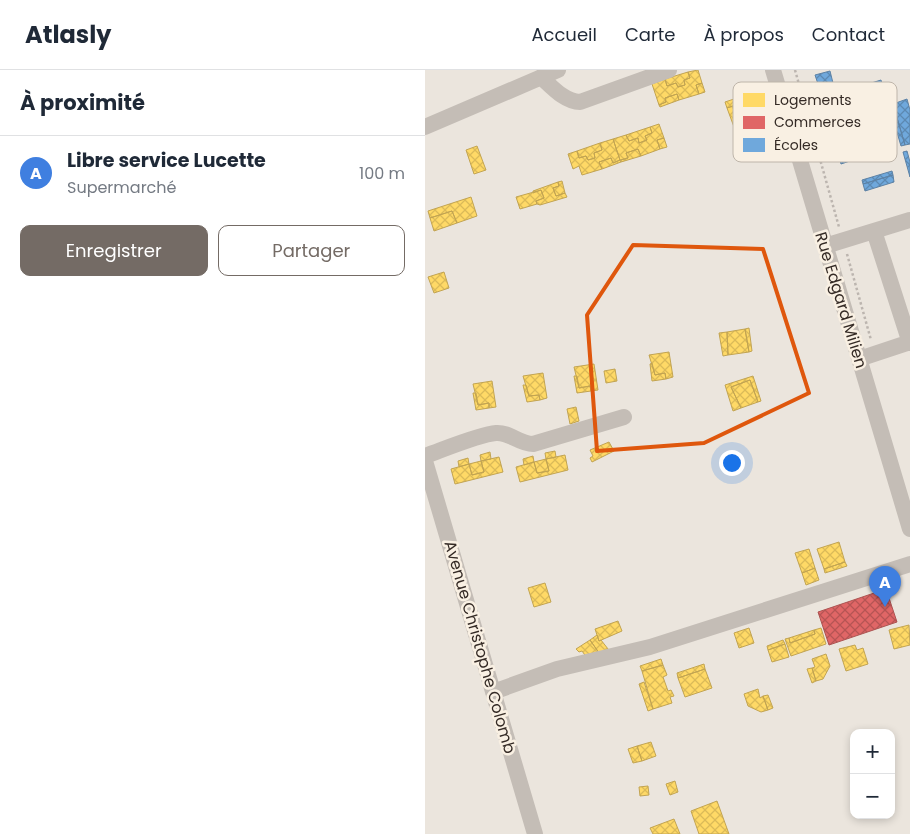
<!DOCTYPE html>
<html lang="fr">
<head>
<meta charset="utf-8">
<style>
	:root { --surface:#fff; --page:#f2f2f3; --text:#1f2937; --muted:#747a83; --line:#e0e1e3; --accent:#746b65 }
	body { margin:0; font-family:Poppins,sans-serif; background:var(--page); color:var(--text) }
	.controls { position:absolute; right:15px; bottom:15px; display:grid; overflow:hidden; border-radius:10px; box-shadow:0 2px 8px #0003 }
	.controls button { width:45px; height:45px; display:grid; place-items:center; padding:0; border:0; border-bottom:1px solid var(--line); background:var(--surface); color:var(--text); font:25px sans-serif }
	.you { position:absolute; left:306px; top:392px; width:18px; height:18px; margin:-12px; border:4px solid #fff; border-radius:50%; background:#1a73e8; box-shadow:0 0 0 8px #1a73e833 }
	.badge { display:grid; place-items:center; width:32px; height:32px; border-radius:50%; background:var(--accent); color:#fff; font-size:16px; font-weight:700 }
	.pin { position:absolute; translate:-50% -41px; filter:drop-shadow(0 1px 2px #0008) }
	.pin::after { content:''; position:absolute; top:26px; width:18px; height:15px; background:inherit; clip-path:polygon(0 0,100% 0,50% 100%) }
	.list { margin:0; padding:0; list-style:none }
	h2 { display:flex; justify-content:space-between; align-items:center; height:65px; margin:0; padding:0 20px; font-size:21px }
	h2 small { font-size:16px; font-weight:400; color:var(--muted) }
	.list li { display:grid; grid-template-columns:32px 1fr auto; gap:15px; align-items:center; box-sizing:border-box; height:75px; padding:0 20px; border-top:1px solid var(--line) }
	.list b { display:block; font-size:19px; white-space:nowrap }
	.list p { margin:0; font-size:16px; white-space:nowrap; color:var(--muted) }
	.list em { font-size:16px; font-style:normal; color:var(--muted) }
	.actions { display:flex; gap:10px; padding:15px 20px }
	.actions a { flex:1; padding:11px 0; border:1px solid var(--accent); border-radius:10px; text-align:center; font-size:18px; color:var(--accent) }
	.actions .main { background:var(--accent); color:#fff }
	.map { position:relative; flex:none; width:485px; height:764px; overflow:hidden }
	header { display:flex; align-items:center; gap:30px; box-sizing:border-box; height:70px; padding:0 25px; background:var(--surface); border-bottom:1px solid var(--line) }
	header strong { font-size:24px }
	nav { display:flex; gap:28px; margin-inline-start:auto; font-size:18px }
	main { display:flex }
	aside { flex:1; background:var(--surface) }
	.map>svg:first-child { display:block }
	.homes { fill:url(#homes-cross-hatch); stroke:#c2a452 }
	.shops { fill:url(#shops-cross-hatch); stroke:#ac5452 }
	.schools { fill:url(#schools-cross-hatch); stroke:#5d82a5 }
	.lines { fill:none; stroke-linecap:round; stroke-linejoin:round }
	.path { stroke:#bcb5af; stroke-width:2.5; stroke-dasharray:2.5 2.5; stroke-linecap:butt }
	.minor { stroke:#c4bdb6; stroke-width:16 }
	.marked { fill:none; stroke:#df570d; stroke-width:4; stroke-linejoin:round }
	.labels { text-anchor:middle; dominant-baseline:central; stroke-width:5; stroke-linejoin:round; paint-order:stroke }
	.street-label { font-size:16px; fill:#342a25; stroke:#f9f0e3 }
	.key { fill:#f9f0e3; stroke:#beb5aa; stroke-width:1 }
	.key-label { font-size:14px; fill:#342a25 }
</style>
</head>
<body>
<header>
<strong>Atlasly</strong>
<nav><a>Accueil</a><a>Carte</a><a>À propos</a><a>Contact</a></nav>
</header>
<main>
<aside>
<h2>À proximité<small></small></h2>
<ul class="list">
<li><span class="badge" style="background:#3f7fe0">A</span><div><b>Libre service Lucette</b><p>Supermarché</p></div><em>100 m</em></li>
</ul>
<div class="actions"><a class="main">Enregistrer</a><a>Partager</a></div>
</aside>
<div class="map">
<svg width="485" height="764" viewBox="0 0 485 764">
	<defs>
		<pattern id="homes-cross-hatch" width="8" height="8" patternUnits="userSpaceOnUse" patternTransform="scale(1.25)"><rect width="8" height="8" fill="#ffd966"/><path d="M0 0l8 8M0 8l8-8" fill="none" stroke="#dbba58"/></pattern>
		<pattern id="shops-cross-hatch" width="8" height="8" patternUnits="userSpaceOnUse" patternTransform="scale(1.25)"><rect width="8" height="8" fill="#e06666"/><path d="M0 0l8 8M0 8l8-8" fill="none" stroke="#b65454"/></pattern>
		<pattern id="schools-cross-hatch" width="8" height="8" patternUnits="userSpaceOnUse" patternTransform="scale(1.25)"><rect width="8" height="8" fill="#6fa8dc"/><path d="M0 0l8 8M0 8l8-8" fill="none" stroke="#5c89b2"/></pattern>
	</defs>
	<rect width="100%" height="100%" fill="#ebe5dd"/>
	<path class="homes" d="M273,0L277,13L271,15L274,24L254,30L252,24L240,28L241,32L234,35L227,14L240,9L242,16L251,13L253,17L260,15L259,10L265,8L263,2Z
		M263,2L265,8L259,10L260,15L253,17L251,13L242,16L240,9Z
		M277,13L280,22L274,24L271,15Z
		M252,24L254,30L235,37L234,35L241,32L240,28Z
		M323,24L326,33L320,35L322,42L317,43L320,51L325,49L327,58L334,56L338,69L317,76L315,69L319,67L315,55L309,57L302,38L311,35L309,29Z
		M309,29L311,35L302,38L300,32Z
		M234,54L239,68L232,70L235,79L216,86L213,79L201,83L203,88L195,90L188,69L201,65L204,71L213,68L214,73L222,70L220,66L227,63L225,57Z
		M225,57L227,63L220,66L222,70L214,73L213,68L204,71L201,65Z
		M239,68L242,77L235,79L232,70Z
		M188,69L195,90L188,93L186,88L174,92L177,99L157,105L154,96L148,99L143,84L152,81L154,88L161,86L163,90L170,88L169,83L177,80L175,73Z
		M175,73L177,80L169,83L170,88L163,90L161,86L154,88L152,81Z
		M52,76L61,100L49,104L41,80Z
		M213,79L216,86L196,92V90L203,88L201,83Z
		M186,88L188,93L195,90L196,92L177,99L174,92Z
		M137,111L140,123L131,126L128,118L134,116L133,112Z
		M133,112L134,116L128,118L131,126L140,123L142,127L115,135L112,134L111,131L119,128L116,120L108,123V121Z
		M116,120L119,128L111,131L112,134L95,139L91,127Z
		M46,127L52,146L32,153L27,141L5,148L3,141Z
		M27,141L32,153L9,161L5,148Z
		M19,202L24,218L9,223L3,207Z
		M324,258L327,281L324,282L320,259Z
		M320,259L324,282L303,285L302,262Z
		M302,262L303,285L298,286L294,263Z
		M244,282L248,307L241,309L240,303L230,305L224,285Z
		M227,293L230,305L240,303L241,309L227,311L225,294Z
		M169,294L173,320L166,321L165,316L154,318L149,297Z
		M190,299L192,311L181,313L179,301Z
		M118,303L122,328L115,330L114,325L104,326L98,306Z
		M149,306H152L154,318L165,316L166,321L152,323Z
		M328,306L336,331L333,332L325,310L306,317L316,338L308,341L300,315Z
		M325,310L333,332L316,338L306,317Z
		M67,311L71,337L64,338V333L53,335L48,314Z
		M98,315H101L104,326L114,325L115,330L102,332Z
		M48,323H51L53,335L64,333V338L51,340Z
		M151,337L154,351L145,354L142,339Z
		M184,372L189,381L167,392L165,388L168,386L165,380Z
		M130,381L131,387L121,389L120,383Z
		M65,382L66,389L56,391L55,385Z
		M140,385L143,400L95,412L91,397L109,392L112,403L124,401L121,389Z
		M108,386L109,392L99,395L98,389Z
		M74,387L78,402L30,414L26,399L44,394L47,405L59,402L56,391Z
		M43,388L44,394L34,397L33,391Z
		M121,389L124,401L112,403L109,392Z
		M56,391L59,402L47,405L44,394Z
		M414,472L420,492L399,499L392,479Z
		M384,479L390,498L377,503L370,483Z
		M420,492L422,496L400,503L399,499Z
		M390,498L394,510L381,515L377,503Z
		M120,513L126,532L109,537L103,518Z
		M193,551L197,561L174,571L170,559Z
		M484,555L485,575L469,579L464,560Z
		M324,558L329,573L314,578L309,563Z
		M396,558L401,574L366,586L360,569L364,568L365,573L390,564L389,560Z
		M389,560L390,564L365,573L364,568Z
		M172,565L174,571L176,570L187,584L179,590L165,570Z
		M165,570L179,590L165,592L157,581L154,582L151,579Z
		M358,570L360,574L343,580L342,576Z
		M360,574L364,587L347,592L343,580Z
		M430,575L432,580L438,578L443,594L421,601L414,579Z
		M401,584L405,596L398,609L391,611L387,598L390,597L387,589Z
		M236,589L238,595L217,601L215,596Z
		M279,594L280,599L253,608L252,603Z
		M238,595L242,605L238,607L243,621L246,620L249,626L245,627L247,633L228,639L217,601Z
		M387,598L391,611L387,613L382,599Z
		M280,599L287,618L260,627L253,608Z
		M219,612L228,639L223,641L214,614Z
		M333,619L335,628L338,626L343,640L336,642L323,636L319,624Z
		M343,625L348,638L343,640L338,626Z
		M226,672L231,686L217,691L212,676Z
		M212,676L217,691L208,693L203,679Z
		M250,711L253,722L245,725L241,714Z
		M223,716L224,725L215,726L214,717Z
		M292,731L304,764H274L266,741Z
		M249,749L255,764H228L225,758Z"/>
	<path class="shops" d="M461,519L472,552L404,575L393,542Z"/>
	<path class="schools" d="M405,1L408,13L394,17L390,5Z
		M456,10L459,22L430,31L427,19Z
		M482,29L485,40V74L480,75L468,34Z
		M468,34L480,75L476,76L464,35Z
		M418,48L431,89L416,94L404,52Z
		M482,81L485,92V107L478,82Z
		M467,101L468,105L438,114L437,110Z
		M468,105L469,112L440,121L438,114Z"/>
	<g class="lines">
		<path class="path" d="M370,0L414,157
			M422,184L446,270"/>
		<path class="minor" d="M348,0L485,459
			M116,7C127,17 140,32 155,32L244,0
			M0,57L133,0
			M449,161L485,273
			M400,176L485,150
			M434,289L485,272
			M0,386C17,380 55,364 71,363C85,362 94,374 108,374L199,347
			M0,391L110,764
			M68,622L132,599L225,577L485,494"/>
	</g>
	<path class="marked" d="M208,175L338,179L384,323L279,373L172,381L162,245Z"/>
	<g class="labels">
		<g class="street-label">
			<text transform="translate(416 230) rotate(73)">Rue Edgard Milien</text>
			<text transform="translate(55 577) rotate(74)">Avenue Christophe Colomb</text>
		</g>
	</g>
	<rect x="308" y="12" width="164" height="80" rx="8" class="key"/>
	<rect x="318" y="23" width="22" height="14" fill="#ffd966"/>
	<rect x="318" y="46" width="22" height="13" fill="#e06666"/>
	<rect x="318" y="68" width="22" height="14" fill="#6fa8dc"/>
	<g class="key-label">
		<text x="349" y="35">Logements</text>
		<text x="349" y="57">Commerces</text>
		<text x="349" y="80">Écoles</text>
	</g>
</svg>
<div class="controls">
<button>+</button>
<button>−</button>
</div>
<div class="you"></div>
<div class="pin badge" style="left:460px;top:537px;background:#3f7fe0">A</div>
</div>
</main>
</body>
</html>
